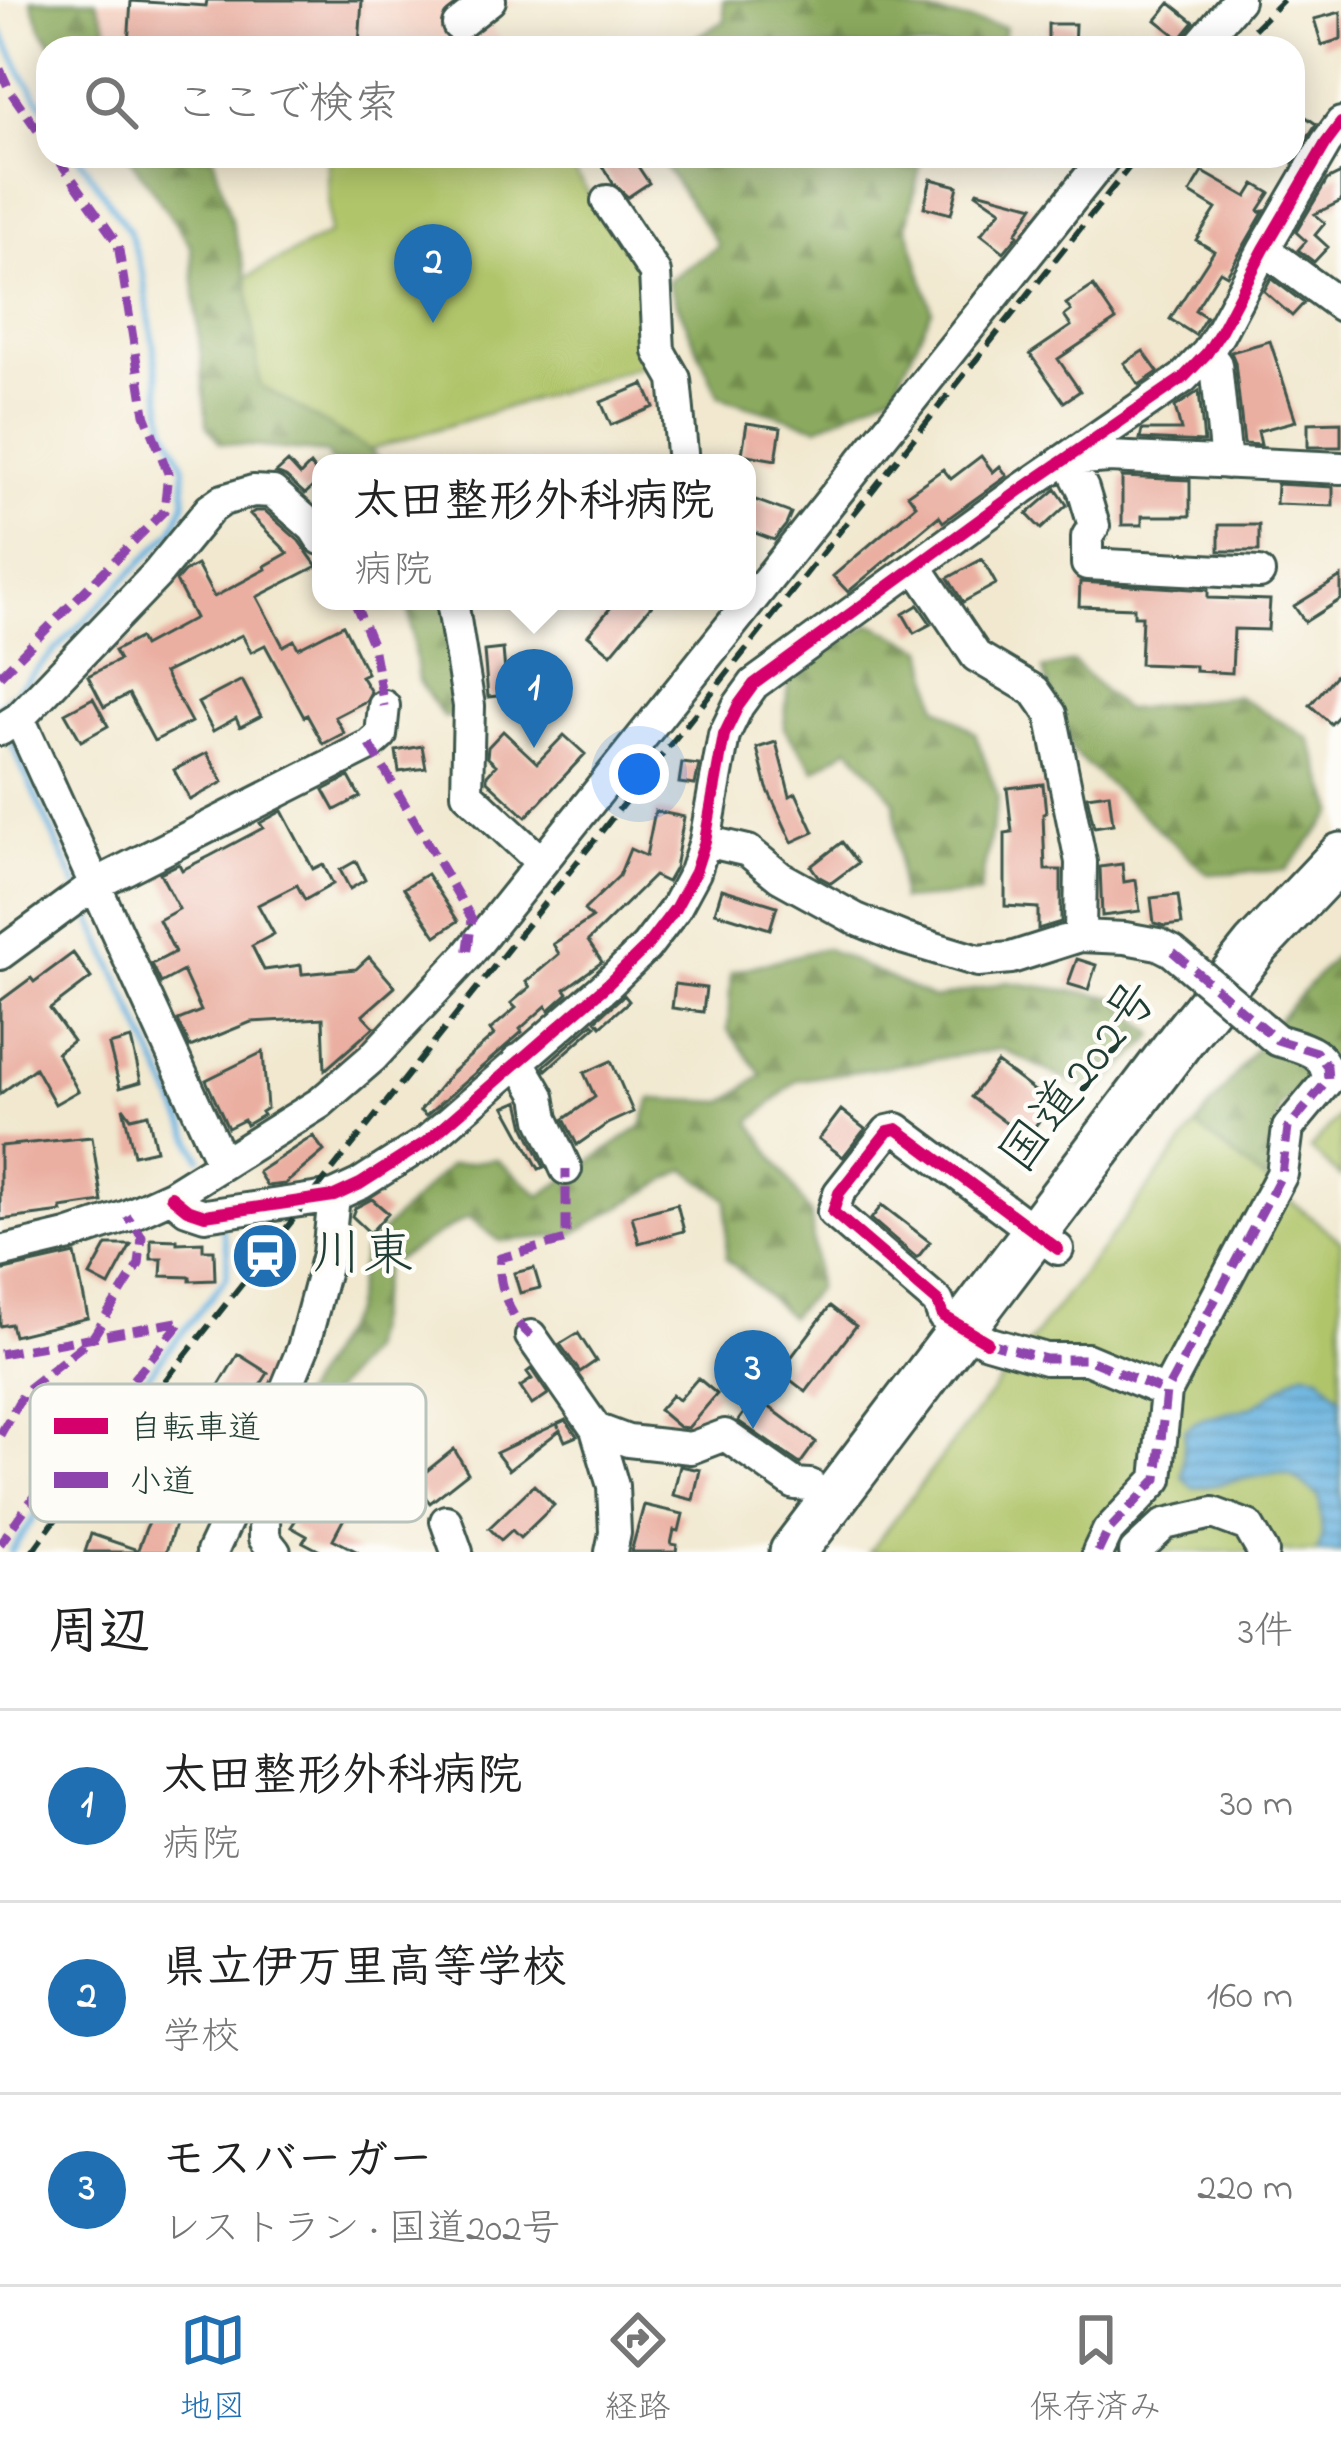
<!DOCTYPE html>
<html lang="ja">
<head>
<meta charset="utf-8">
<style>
	:root { --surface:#fff; --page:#f2f2f2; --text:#222; --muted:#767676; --line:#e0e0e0; --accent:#1f6fb2 }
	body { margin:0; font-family:"Indie Flower","Klee One",sans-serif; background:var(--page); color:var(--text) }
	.you { position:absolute; left:639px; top:774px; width:42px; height:42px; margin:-30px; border:9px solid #fff; border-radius:50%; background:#1a73e8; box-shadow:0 0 0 18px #1a73e833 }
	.badge { display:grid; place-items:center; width:78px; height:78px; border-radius:50%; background:var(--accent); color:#fff; font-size:39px; font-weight:700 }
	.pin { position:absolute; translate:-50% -99px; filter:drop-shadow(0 3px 6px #0008) }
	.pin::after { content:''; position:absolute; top:63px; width:42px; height:36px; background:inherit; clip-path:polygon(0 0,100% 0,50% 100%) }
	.popup { position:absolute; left:312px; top:454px; width:444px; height:156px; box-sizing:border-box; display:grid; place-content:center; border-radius:24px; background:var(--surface); filter:drop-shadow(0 3px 9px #0005); font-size:39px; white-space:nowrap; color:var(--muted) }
	.popup b { font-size:45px; color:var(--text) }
	.popup::after { content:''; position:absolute; left:50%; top:100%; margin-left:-24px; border:24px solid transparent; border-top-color:var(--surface) }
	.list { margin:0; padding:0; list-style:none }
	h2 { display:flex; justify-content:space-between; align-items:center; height:156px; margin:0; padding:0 48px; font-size:51px }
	h2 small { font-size:39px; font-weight:400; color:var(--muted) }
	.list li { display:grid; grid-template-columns:78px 1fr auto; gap:36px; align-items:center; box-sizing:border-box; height:192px; padding:0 48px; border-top:3px solid var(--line) }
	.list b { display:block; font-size:45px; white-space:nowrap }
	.list p { margin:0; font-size:39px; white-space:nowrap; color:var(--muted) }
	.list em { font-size:39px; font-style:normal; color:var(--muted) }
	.icon { flex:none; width:66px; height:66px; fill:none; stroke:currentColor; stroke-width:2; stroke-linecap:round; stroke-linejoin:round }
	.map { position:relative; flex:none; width:1341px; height:1552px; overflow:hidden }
	.search { position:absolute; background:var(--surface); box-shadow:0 6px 30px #0003; left:36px; right:36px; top:36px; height:132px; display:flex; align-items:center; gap:30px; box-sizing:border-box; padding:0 42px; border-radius:36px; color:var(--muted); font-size:45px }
	.sheet { height:732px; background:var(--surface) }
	nav { display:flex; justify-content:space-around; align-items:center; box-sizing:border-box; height:168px; border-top:3px solid var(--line); background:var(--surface); font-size:33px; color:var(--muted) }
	nav a { display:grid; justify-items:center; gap:6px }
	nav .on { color:var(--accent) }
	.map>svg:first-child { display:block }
	.built { fill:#f5d2c3 }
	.forest { fill:url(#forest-firs); stroke:#567449; stroke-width:3 }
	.garden { fill:#b0c56a; stroke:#68814f; stroke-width:3 }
	.water { fill:url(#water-rules); stroke:#43788a; stroke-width:3 }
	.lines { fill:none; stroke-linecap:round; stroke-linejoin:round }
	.stream { stroke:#67b2df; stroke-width:6 }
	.building { fill:#eaafa1 }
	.minor-casing { stroke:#3e574b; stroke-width:36 }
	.highway-casing { stroke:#3e574b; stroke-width:51 }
	.minor { stroke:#fff; stroke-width:30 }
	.highway { stroke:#fff; stroke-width:45 }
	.rail { stroke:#1f3d34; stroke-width:6; stroke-dasharray:18 9; stroke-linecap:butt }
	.minor-bridge-casing { stroke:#3e574b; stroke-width:36; stroke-linecap:butt }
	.minor-bridge { stroke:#fff; stroke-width:30 }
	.quiet { stroke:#8e44ad; stroke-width:9; stroke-dasharray:18 9; stroke-linecap:butt }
	.cycleway-casing { stroke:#fdfcf7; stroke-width:20 }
	.cycleway { stroke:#d6006c; stroke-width:12 }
	.labels { text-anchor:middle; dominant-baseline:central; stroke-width:9; stroke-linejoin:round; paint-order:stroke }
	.street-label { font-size:51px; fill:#1f3d34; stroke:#fdfcf7 }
	.poi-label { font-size:51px; fill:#1f3d34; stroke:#fdfcf7; text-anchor:start }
	.key { fill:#fdfcf7; stroke:#bac3bc; stroke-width:3 }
	.key-label { font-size:33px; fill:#1f3d34 }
</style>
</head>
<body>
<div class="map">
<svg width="1341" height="1552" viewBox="0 0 1341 1552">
	<defs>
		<pattern id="forest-firs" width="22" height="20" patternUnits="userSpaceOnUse" patternTransform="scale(3)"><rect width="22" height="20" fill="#8caa5e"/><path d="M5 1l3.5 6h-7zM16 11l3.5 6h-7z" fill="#728c4e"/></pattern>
		<pattern id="water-rules" width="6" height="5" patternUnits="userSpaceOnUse" patternTransform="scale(3)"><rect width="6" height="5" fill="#67b2df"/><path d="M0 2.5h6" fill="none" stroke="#5492b6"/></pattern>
	</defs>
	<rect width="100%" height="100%" fill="#fdfcf7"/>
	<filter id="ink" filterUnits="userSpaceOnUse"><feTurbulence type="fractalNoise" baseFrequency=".00833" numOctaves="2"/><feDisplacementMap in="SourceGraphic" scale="24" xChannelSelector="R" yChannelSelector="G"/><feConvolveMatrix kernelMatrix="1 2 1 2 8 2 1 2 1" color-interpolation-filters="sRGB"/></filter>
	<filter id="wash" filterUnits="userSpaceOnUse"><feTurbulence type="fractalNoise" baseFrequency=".004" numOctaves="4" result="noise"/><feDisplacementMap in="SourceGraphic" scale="48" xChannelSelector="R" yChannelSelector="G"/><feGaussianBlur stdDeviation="2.7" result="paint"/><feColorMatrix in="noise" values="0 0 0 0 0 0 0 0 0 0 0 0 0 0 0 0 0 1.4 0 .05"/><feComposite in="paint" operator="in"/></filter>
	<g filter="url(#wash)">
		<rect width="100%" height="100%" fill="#f1e8cf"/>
		<path class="built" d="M31,0H517L487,22L507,48H54L41,28Z"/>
		<path class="forest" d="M31,0H96L115,48H54L41,28Z
			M723,0H877L882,5L1005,27L1001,48H676L725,21Z
			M129,156H213L247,277L260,385L370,450L381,463H331L327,453L220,443L207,425L191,246Z
			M658,156H922L907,226L932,310L894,390L818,427L719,397L667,281L719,246Z
			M408,601H459L479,704L444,718L418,680Z
			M872,624L925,649L937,706L975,733L998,797L979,894L901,900L895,801L850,747L815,770L784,728L789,673Z
			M1073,662L1124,710L1237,696L1310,739L1335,812L1286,870L1208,874L1073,752L1043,669Z
			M825,948L934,999L1007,982L1113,997L1155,1035L1096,1094L1002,1049L797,1080L751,1122L811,1215L817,1288L790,1317L726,1258L727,1199L686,1169L571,1235L500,1241L468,1217L385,1266L367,1351L308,1422L291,1413L352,1312L364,1249L450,1165L496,1159L541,1196L642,1126L651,1099L725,1102L762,1075L728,1030L731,972Z
			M1341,950V1045L1280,1107L1266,1182L1196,1126L1280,1017Z"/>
		<path class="garden" d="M328,156H563L648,278L650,363L370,450L260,385L247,277L329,234Z
			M1341,1114V1177L1310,1149Z
			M1196,1126L1341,1241V1552H869Z"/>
		<path class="water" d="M1306,1371L1320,1375L1341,1398V1552H1318L1322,1534L1320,1498C1312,1492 1299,1478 1289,1475C1268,1470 1218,1487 1193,1488L1182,1477L1185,1430C1205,1412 1224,1416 1248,1408C1271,1400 1284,1380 1306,1371Z"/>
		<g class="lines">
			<path class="stream" d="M0,29L23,76L48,113
				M0,707L173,530L185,502L184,466L165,424L143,274L129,231L78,156
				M8,736L77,887
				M85,905L200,1158
				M11,1552L37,1513L227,1277V1249L221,1223"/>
		</g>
		<g id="blocks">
			<path class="building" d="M207,0H362L359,45L309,42V48H169L128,45L131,1L206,6Z
				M1170,3L1194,22L1180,39L1156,20Z
				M1341,12V39L1322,45L1314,19Z
				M1048,24H1075L1074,48H1048Z
				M1293,108L1316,124L1293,161Z
				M596,156H631L649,183L628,197L613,183Z
				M1203,172L1247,197L1255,184L1270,193L1259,210L1260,212L1264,211L1227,275L1220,271L1195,310L1206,317L1195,335L1170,319L1214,251L1196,240L1216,209L1190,193Z
				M1341,173V201L1315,214L1325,223L1315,235L1328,247L1314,262L1298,250L1306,241L1296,232L1327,180Z
				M931,179L958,186L951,214L924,207Z
				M977,191L1034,206L1016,233L1018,235L1004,252L981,234L1001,210L976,193Z
				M1271,278L1304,303L1292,316L1264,291Z
				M1093,286L1116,320L1058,359L1080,391L1064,402L1030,354L1071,326L1064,316L1071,311L1066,304Z
				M1270,341L1296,421L1258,431L1261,445L1244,444L1235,362L1231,352Z
				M1143,351L1158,372L1139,385L1124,363Z
				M644,384L654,407L611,425L601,402Z
				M1199,391L1204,442L1140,439L1142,430H1181L1175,407Z
				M1341,422V447H1308V423Z
				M747,423L781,428L776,460L742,454Z
				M981,456L993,472L1000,466L1007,476L943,522L939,516L848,592L833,576L916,505L908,494L943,469L951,479Z
				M288,462L300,475L310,465L321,479L305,494L286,477L276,473Z
				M1122,477L1190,480V516H1142V525H1122Z
				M1277,484L1333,487V506L1276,504Z
				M1056,489L1067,505L1041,529L1027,514Z
				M747,497L791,513L786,525L774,540L747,530Z
				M255,511H265L299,541L317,566L257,597L283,646L294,640L298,648L343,625L367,673L361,676L371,692L366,701L335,717L344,733L323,744L307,715L304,717L265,645L251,652L242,635L164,673L191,722L154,741L129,694L104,707L88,676L119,660L114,651L139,638L143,646L195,618L176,581L184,572L197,565L214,597L266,569L265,566L288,553L250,514Z
				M1219,525H1259V551H1219Z
				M982,559L996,584L963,602L948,578Z
				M1341,577V599L1305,622L1294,606Z
				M1080,582L1208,590V598L1270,600L1268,630L1234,629L1232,673L1195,671V666L1140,664L1142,616H1134V608L1079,606Z
				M616,601H655L611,654L588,635Z
				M918,605L931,624L914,633L903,614Z
				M503,649L507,695L488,697L484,651Z
				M1341,669V713L1331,724L1310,705Z
				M242,680L261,716L240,727L236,718L213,731L198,703Z
				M93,698L108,726L81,741L65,713Z
				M503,731L537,763L564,735L585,754L526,817L487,781V775L496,765L487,757L488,747Z
				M776,742L790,796L796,793L814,832L792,842L767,788L757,748Z
				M422,746L426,768L399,772L396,751Z
				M207,753L223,782L190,800L174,770Z
				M682,763L699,765L695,785L679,783Z
				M349,777L360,797L335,810L324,790Z
				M1043,784L1046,813L1043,814L1045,870H1061V922L1038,929V908L1005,906V833L1012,832L1007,788Z
				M1109,793L1113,824L1094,827L1087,796Z
				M282,811L313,869L323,864L333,884L305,900L297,885L258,905L274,934L252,946L264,970L301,965L302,974L356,969L369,957L395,987L363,1015L374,1027L325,1070L323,1018L251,1022L190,1047L178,1020L201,1011L183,971L161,983L152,964L175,952L159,920L179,909L160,873L179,864L182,870L210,856L263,828L260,823Z
				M655,811L684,817L675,868L667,882L654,876L588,941L602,962L565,989L568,993L549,1010L546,1006L520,1029L522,1032L426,1116L420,1111L452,1072L494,1035L490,1030L516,1008L511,1003L530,987L526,982L559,954L553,944L592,918L584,910L619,876L630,849L646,856Z
				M842,842L858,863L831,883L818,876L811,866Z
				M356,861L365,880L350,889L340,870Z
				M1122,864L1124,882L1136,880L1140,911L1102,916L1100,867Z
				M427,874L458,921L436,936L404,888Z
				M722,889L777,906L770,929L715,912Z
				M1178,895L1182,924L1165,926L1154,923L1151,898Z
				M73,953L91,978L50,1009L73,1041L57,1053L78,1091L55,1104L35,1068L0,1094V1001L31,978L34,982Z
				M1077,959L1096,965L1088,990L1068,984Z
				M675,984L706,988L703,1012L672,1008Z
				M624,995L629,1001L601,1026L596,1020Z
				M593,1023L596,1026L546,1070L544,1066Z
				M131,1039L141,1082L120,1088L109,1045Z
				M263,1052L267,1108L261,1112L263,1115L246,1125L244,1120L228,1128L206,1080Z
				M611,1061L633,1112L607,1124L577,1145L564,1119L595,1097L584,1073Z
				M997,1063L1052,1104L1026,1138L971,1097Z
				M519,1101L525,1127L544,1167L539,1169L505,1107Z
				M123,1107L131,1118L148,1114L156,1150L134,1155Z
				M841,1110L865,1129L843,1157L819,1139Z
				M313,1136L324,1151L285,1184L267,1186L258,1172Z
				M92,1137L102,1202L61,1208L62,1212L0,1220V1146Z
				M372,1199L388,1213L370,1233L352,1216L355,1208Z
				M677,1204L684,1231L639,1243L632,1216Z
				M882,1205L930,1242L917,1258L871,1219Z
				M151,1239L177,1240V1243L203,1242V1250H214L215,1280L190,1281V1277L161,1276L162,1259H151Z
				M107,1245H131L109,1286L90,1276Z
				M75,1254L88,1318L14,1336L11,1324L0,1326V1271Z
				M534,1268L540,1288L520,1293L514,1273Z
				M830,1306L856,1326L806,1392L780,1372Z
				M578,1333L596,1361L580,1372L560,1344Z
				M238,1354L268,1373L254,1395L241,1388L209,1455L216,1457L208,1482L198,1479L175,1524L166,1552H137L146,1528L181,1459L173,1456L182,1431L185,1432L203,1396L210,1400Z
				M531,1369L548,1394L532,1405L520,1387L532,1379L527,1372Z
				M698,1378L717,1394L688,1428L679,1427L659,1410L672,1395L679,1400Z
				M756,1397L816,1442L800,1464L738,1421Z
				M566,1420L577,1436L565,1441L560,1430L509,1470L496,1453L557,1424L559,1428L557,1424Z
				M454,1449L468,1473L430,1503L413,1482Z
				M299,1453L318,1463L310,1477L326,1486L322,1493L350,1507L333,1539L358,1552H322L303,1542L307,1536L291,1527L295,1521L284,1516V1503L293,1487L284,1482Z
				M680,1466L700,1470L693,1500L673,1495Z
				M534,1485L554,1505L520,1538L512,1530L501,1540L489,1528Z
				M644,1505L683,1514L679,1531L674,1530L671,1544L677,1545L676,1552H631Z
				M91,1534L135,1549V1552H85Z"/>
		</g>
	</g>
	<g filter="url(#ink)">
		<use href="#blocks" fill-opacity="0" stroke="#3e574b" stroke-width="3"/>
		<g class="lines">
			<defs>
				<path id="minor" d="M458,25L490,0
					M1197,48L1238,0
					M607,201L655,273L659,351L675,379L683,463
					M1264,249L1341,306
					M1207,353L1216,364L1226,463
					M916,566L976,656L1035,691L1051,714L1081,862L1080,936
					M1259,573L1087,564V537L1094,526L1083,489L1068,460L1109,457L1341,468
					M452,601L469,706L467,793L541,862
					M19,718L222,1163
					M0,730L19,718L156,575L210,509L223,500L253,491L273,492L314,528L321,539
					M705,841L748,851L780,877L856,919L905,939L978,961L1011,958L1080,936L1125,938L1158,944L1172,951
					M0,954L94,885L370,745L381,735L384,706
					M518,1060L539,1096L543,1119L566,1169
					M171,1196L187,1209L205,1215L334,1196L360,1184L426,1142L608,984L646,947L675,909L695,872L705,841L724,735L738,706L754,684L1022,489L1183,378L1207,353L1219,334L1264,249L1326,143L1341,123
					M1058,1249L897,1129L888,1131L839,1193L833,1212L938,1302L943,1316L987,1342L1046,1359H1087L1166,1392
					M0,1252L67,1236L127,1216L171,1196L320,1103L372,1058L467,956L1106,156
					M531,1336L596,1429L613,1486L615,1533L611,1552
					M596,1429L628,1441L691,1448L725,1435L795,1484L810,1485L826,1508
					M446,1521L457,1552
					M212,1552L258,1454
					M275,1552L264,1538L265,1440L303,1348L328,1254L334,1196
					M1098,1552L1108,1531L1157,1479L1166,1392L1282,1174L1288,1128L1328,1080C1326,1050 1302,1048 1277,1040
					M1135,1552L1165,1524L1213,1513L1248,1526L1263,1552"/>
				<path id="highway" d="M793,1552L1187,1032L1255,947L1341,856"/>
			</defs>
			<use href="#minor" class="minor-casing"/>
			<use href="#highway" class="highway-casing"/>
			<use href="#minor" class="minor"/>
			<use href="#highway" class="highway"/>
			<path class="rail" d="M1235,48L1283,0
				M32,1552L64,1508L1138,156"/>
			<defs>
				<path id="minor-bridge" d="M1172,951L1277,1040"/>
			</defs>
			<use href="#minor-bridge" class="minor-bridge-casing"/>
			<use href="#minor-bridge" class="minor-bridge"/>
			<path class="quiet" d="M0,69L10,91L48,145
				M354,601L373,646L384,706
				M0,676L164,511L168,473L145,414L118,244L56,156
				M370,745L472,919L467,956
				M531,1336C510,1318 497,1285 500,1258L566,1240V1169
				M987,1342L1046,1359H1087L1166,1392
				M0,1354L182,1321L27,1506L0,1544
				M0,1435L25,1391L93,1337L139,1264L142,1237L127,1216
				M1098,1552L1108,1531L1157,1479L1166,1392L1282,1174L1288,1128L1328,1080L1327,1066L1316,1052L1277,1040L1172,951"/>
			<defs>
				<path id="cycleway" d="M171,1196L187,1209L205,1215L334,1196L360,1184L426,1142L608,984L646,947L675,909L695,872L705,841L724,735L738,706L754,684L1022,489L1183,378L1207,353L1219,334L1264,249L1326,143L1341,123
					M987,1342L943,1316L938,1302L833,1212L839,1193L888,1131L897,1129L1058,1249"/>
			</defs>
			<use href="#cycleway" class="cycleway-casing"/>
			<use href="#cycleway" class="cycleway"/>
		</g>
	</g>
	<defs>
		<symbol id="station-disc" viewBox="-11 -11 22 22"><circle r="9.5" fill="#1f6fb2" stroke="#fdfcf7"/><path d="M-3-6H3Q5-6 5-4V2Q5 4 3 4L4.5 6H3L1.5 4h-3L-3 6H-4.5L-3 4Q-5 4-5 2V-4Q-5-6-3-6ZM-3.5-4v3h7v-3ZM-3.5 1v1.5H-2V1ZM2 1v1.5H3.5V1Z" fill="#fff"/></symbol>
	</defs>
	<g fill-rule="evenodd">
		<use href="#station-disc" x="227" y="1218" width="76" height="76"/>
	</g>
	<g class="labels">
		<g class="street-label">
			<text transform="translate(1081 1078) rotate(-53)">国道202号</text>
		</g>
		<g class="poi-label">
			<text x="312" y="1256">川東</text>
		</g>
	</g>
	<rect x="30" y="1384" width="396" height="138" rx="18" class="key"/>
	<rect x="54" y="1418" width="54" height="16" fill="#d6006c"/>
	<rect x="54" y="1472" width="54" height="16" fill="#8e44ad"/>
	<g class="key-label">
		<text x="129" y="1438">自転車道</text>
		<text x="129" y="1492">小道</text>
	</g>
</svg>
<div class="you"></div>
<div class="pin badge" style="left:534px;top:748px">1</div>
<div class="popup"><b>太田整形外科病院</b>病院</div>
<div class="pin badge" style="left:433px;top:323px">2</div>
<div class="pin badge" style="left:753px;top:1429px">3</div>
<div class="search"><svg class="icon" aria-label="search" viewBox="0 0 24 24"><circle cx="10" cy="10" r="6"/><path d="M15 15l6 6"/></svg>ここで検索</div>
</div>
<section class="sheet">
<h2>周辺<small>3件</small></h2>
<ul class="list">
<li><span class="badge">1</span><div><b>太田整形外科病院</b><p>病院</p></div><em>30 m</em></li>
<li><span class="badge">2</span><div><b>県立伊万里高等学校</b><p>学校</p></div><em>160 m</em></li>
<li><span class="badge">3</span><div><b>モスバーガー</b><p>レストラン · 国道202号</p></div><em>220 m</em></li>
</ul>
</section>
<nav>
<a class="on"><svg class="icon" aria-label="map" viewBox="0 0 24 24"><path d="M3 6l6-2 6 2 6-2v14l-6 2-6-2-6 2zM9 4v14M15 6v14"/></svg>地図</a>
<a><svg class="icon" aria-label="directions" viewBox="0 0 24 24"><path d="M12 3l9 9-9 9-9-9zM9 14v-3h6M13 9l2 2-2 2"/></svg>経路</a>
<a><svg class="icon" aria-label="saved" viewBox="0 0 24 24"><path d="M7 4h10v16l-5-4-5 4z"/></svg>保存済み</a>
</nav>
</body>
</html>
